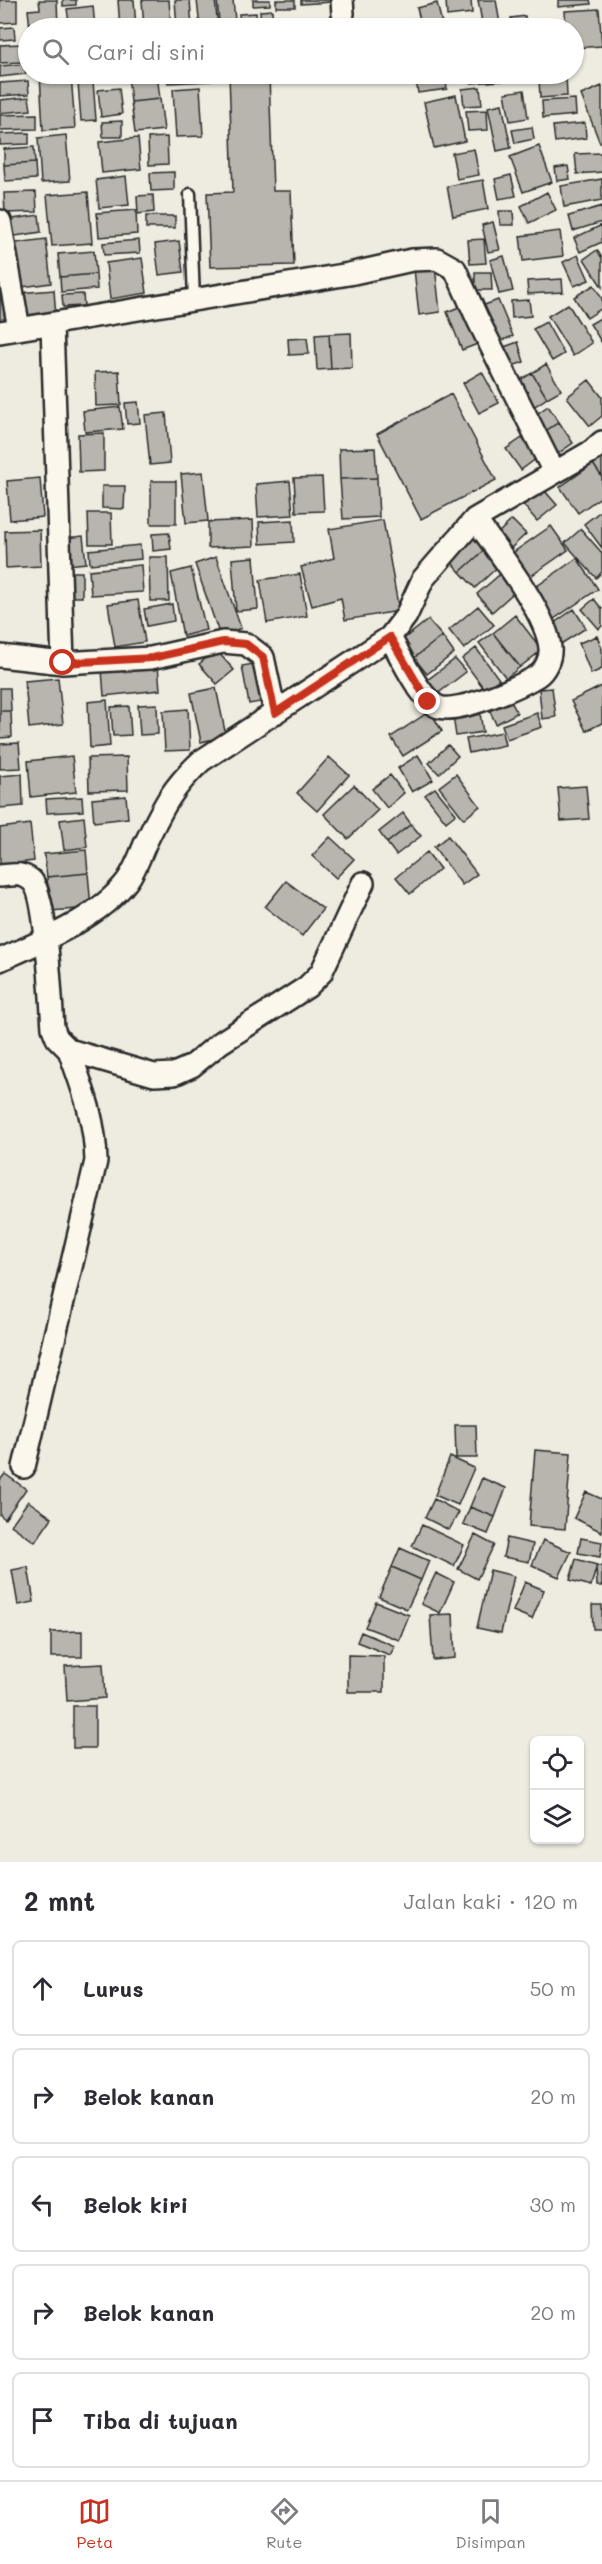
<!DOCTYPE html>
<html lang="id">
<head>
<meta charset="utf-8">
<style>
	:root { --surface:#fff; --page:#f2f2f3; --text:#2b2b33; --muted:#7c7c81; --line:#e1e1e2; --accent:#c8321e }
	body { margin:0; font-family:Mali,sans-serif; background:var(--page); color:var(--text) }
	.controls { position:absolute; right:18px; bottom:18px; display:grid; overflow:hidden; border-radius:9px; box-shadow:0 2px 4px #0004 }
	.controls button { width:54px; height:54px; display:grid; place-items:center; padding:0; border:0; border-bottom:2px solid var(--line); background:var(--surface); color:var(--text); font:30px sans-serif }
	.stop { position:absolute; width:18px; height:18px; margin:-14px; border:4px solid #c8321e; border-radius:50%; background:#fff }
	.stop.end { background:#c8321e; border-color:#fff; box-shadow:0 2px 6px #0008 }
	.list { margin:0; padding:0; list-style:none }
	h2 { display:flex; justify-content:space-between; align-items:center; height:78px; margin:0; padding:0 24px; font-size:26px }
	h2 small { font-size:20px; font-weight:400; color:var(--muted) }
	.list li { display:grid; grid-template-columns:39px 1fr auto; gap:18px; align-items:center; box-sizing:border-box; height:96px; margin:0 12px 12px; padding:0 12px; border:2px solid var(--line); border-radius:9px }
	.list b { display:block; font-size:22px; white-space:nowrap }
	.list em { font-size:20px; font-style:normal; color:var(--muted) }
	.icon { flex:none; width:33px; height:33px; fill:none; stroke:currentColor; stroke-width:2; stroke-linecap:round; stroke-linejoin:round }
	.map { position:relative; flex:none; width:602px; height:1862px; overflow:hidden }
	.search { position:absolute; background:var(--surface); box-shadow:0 2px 4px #0004; left:18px; right:18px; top:18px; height:66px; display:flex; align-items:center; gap:15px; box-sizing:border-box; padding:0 21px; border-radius:33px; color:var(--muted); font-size:22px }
	.sheet { height:618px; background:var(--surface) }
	nav { display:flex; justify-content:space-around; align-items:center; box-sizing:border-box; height:84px; border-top:2px solid var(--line); background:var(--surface); font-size:16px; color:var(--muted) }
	nav a { display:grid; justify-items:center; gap:3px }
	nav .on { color:var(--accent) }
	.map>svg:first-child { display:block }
	.building { fill:#b8b5ae; stroke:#2b2b2b; stroke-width:1.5 }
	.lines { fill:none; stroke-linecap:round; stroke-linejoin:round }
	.lane-casing { stroke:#2b2b2b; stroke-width:15 }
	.street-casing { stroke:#2b2b2b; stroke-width:26 }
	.lane { stroke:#fbf7ec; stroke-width:10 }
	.street { stroke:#fbf7ec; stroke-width:21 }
	.route { stroke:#c8321e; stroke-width:8 }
</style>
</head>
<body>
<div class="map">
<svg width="602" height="1862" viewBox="0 0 602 1862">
	<rect width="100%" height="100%" fill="#eeebe0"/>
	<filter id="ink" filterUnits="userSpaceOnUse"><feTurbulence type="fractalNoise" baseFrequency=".0167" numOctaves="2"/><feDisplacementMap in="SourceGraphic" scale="12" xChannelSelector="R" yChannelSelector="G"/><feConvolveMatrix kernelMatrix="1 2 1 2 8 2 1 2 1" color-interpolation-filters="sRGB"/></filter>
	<g filter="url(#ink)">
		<path class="building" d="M0,0H17V22L0,23Z
			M39,0H57L58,28H30L28,10L40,9Z
			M63,0H76V5L63,6Z
			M118,0H134L136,28H120Z
			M142,0H169L171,28H144Z
			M175,0H190L192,28H177Z
			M197,0H215L218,28H200Z
			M217,0H233L235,20L219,21Z
			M253,0H270V5L253,6Z
			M276,0H295V7H276Z
			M301,0H331L332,2L301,4Z
			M446,0H471L472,13L447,16Z
			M478,0H496L500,24L483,28Z
			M558,0H590L591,4L558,7Z
			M437,3L443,28H422L417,8Z
			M93,6L95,28H70L67,9Z
			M599,9L602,46L574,48V28H566L565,11Z
			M272,10L273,27L261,28L260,11Z
			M256,13L257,28H240L239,14Z
			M525,16L526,28H512L511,18Z
			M416,19L417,28H398V21Z
			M14,27L15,39L0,40V28Z
			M21,44L22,62L0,63V45Z
			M25,64L26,74L0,77V66Z
			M40,74H71L75,128L43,130Z
			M104,74H120V81H104Z
			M157,74L160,99L131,102L128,77Z
			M167,74H210L211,81L168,83Z
			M229,74H269L273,191H291L294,265L210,267L207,193L233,192Z
			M415,74H445L447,89L418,93Z
			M470,74H515L516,80L471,83Z
			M566,76L567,96L540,98L539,78Z
			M28,81L29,94L0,96V83Z
			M93,81L96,120L81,121L78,82Z
			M602,86V143H600L581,95Z
			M200,87L203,136L176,137L173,89Z
			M480,87L482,105L464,106L462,89Z
			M119,88L122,114L101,117L98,90Z
			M524,90L528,118L510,121L505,93Z
			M456,95L465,141L434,148L424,102Z
			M29,97L31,110L0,113V100Z
			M160,99L164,130L135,133L131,102Z
			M575,99L576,115L543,118L542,101Z
			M502,104L511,148L497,151L488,107Z
			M487,110L488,130L468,131L466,111Z
			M37,114V129L0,130V115Z
			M122,121V137H103L102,122Z
			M585,123L586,138L555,142L553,126Z
			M532,127L534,139L515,143L512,130Z
			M29,133V144L0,145V134Z
			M66,135L70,181L41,183L38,138Z
			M167,137L168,164L149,165L148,138Z
			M138,138L141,169L102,173L99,142Z
			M539,146L552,182L523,192L510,157Z
			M34,147L35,163L4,165V149Z
			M474,149L479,175L457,179L452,153Z
			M601,153L602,172L577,174L575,154Z
			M35,163L36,179L5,181L4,165Z
			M568,166L570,179L557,181L555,168Z
			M174,172V190L151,191L150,173Z
			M511,175L516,196L499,199L495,179Z
			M126,176L129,205L99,208L96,180Z
			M602,179V200L564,207L561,186Z
			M483,180L488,209L453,216L447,186Z
			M36,192L37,212L5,213L4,193Z
			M88,192L92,243L52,246L47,195Z
			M547,192L556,210L529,223L521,206Z
			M153,195L154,212L138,214L137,196Z
			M602,206V222L573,231L569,216Z
			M136,210L137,234L99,237L97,213Z
			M499,211H513L514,225H500Z
			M39,215L41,232L9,237L6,220Z
			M146,216H175V228H146Z
			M493,222L500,250L488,252L482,225Z
			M602,225V242L580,252L574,238Z
			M560,231L563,256L523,261L520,236Z
			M46,239L51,283L15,288L9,244Z
			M484,239L486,263L470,264L468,240Z
			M139,240L140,253L104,255L103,243Z
			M179,241L183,272L159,275L155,244Z
			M597,250L602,258V287L584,259Z
			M94,251L96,274L60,277L58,254Z
			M578,255L589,280L574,286L563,262Z
			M504,256L513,291L499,294L490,260Z
			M142,258L147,293L110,299L106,263Z
			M435,266L440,312L419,315L414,269Z
			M475,272H491L492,290H475Z
			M96,274L97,289L61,292L60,277Z
			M0,277L11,325L0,326Z
			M562,279L563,292L528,294L527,281Z
			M594,285L602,299V308L587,318L574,297Z
			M54,290L56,318L20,321L18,293Z
			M83,294L84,306L63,307L62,295Z
			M498,300L513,336L496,343L482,306Z
			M529,300L531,316L512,318L511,301Z
			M568,304L592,343L573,356L548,316Z
			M464,305L480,343L462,350L447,312Z
			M602,317V343L590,324Z
			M546,322L564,354L552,361L533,329Z
			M351,333L352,368L331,369L329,334Z
			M329,334L331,369L317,370L315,335Z
			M307,338L309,354L289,355L288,339Z
			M518,342L524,362L509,367L504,347Z
			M546,364L561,390L547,398L532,373Z
			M119,371L121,405L96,406L95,372Z
			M482,372L499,403L479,413L463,383Z
			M532,373L547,398L529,410L513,384Z
			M589,380L602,397V416L590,426L567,397Z
			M451,394L496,480L421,519L377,434Z
			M138,402L140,423L127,424L125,403Z
			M548,406L559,422L541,434L531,418Z
			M120,407L123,429L85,432L83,411Z
			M166,413L170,463L150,465L145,415Z
			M559,422L573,443L556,455L541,434Z
			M104,433V471L79,472L78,434Z
			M522,438L537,458L521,470L506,449Z
			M375,448L377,478L340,479L339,449Z
			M602,457V477L593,464Z
			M593,464L602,477V496L578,513L560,487Z
			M203,472L208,521L186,523L181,474Z
			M322,477L324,511L296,512L294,478Z
			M40,478L43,517L10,520L7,481Z
			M377,478L379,517L343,519L340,479Z
			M151,481H176V524H151Z
			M290,481L293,515L258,517L256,484Z
			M538,483L557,505L537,521L519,500Z
			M102,486H125L124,509L102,508Z
			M602,510V548L584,524Z
			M88,513H111L112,544H89Z
			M253,520L254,546L208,548V522Z
			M293,520L294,542L260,544L259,522Z
			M383,520L399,611L345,620L341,598L312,606L301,567L334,558L329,529Z
			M512,520L526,534L510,549L497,534Z
			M551,526L568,550L528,578L511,554Z
			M473,528L489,546L460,572L444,554Z
			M581,529L602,553V572L596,578L565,543Z
			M40,530L41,566L6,568L5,531Z
			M169,533L171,549L153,551L152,534Z
			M83,536L86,563L68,565L65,538Z
			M140,545L141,559L90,564L89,550Z
			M489,546L503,562L475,588L460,572Z
			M149,557H168L169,601H150Z
			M216,557L241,628L220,636L195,564Z
			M254,557L258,609L236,611L232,559Z
			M577,558L598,589L551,621L530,591Z
			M141,565L143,592L91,595L89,570Z
			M191,568L206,630L183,636L171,573Z
			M505,570L520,587L492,612L477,594Z
			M67,572H82V597H67Z
			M300,574L307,616L267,623L260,580Z
			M594,599L602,609V626L599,629L582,609Z
			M138,600L145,642L115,647L108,604Z
			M172,604L174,621L147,626L144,609Z
			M478,606L494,625L464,649L449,630Z
			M574,609L586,628L561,644L550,626Z
			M515,615L542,650L520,667L493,633Z
			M428,620L442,636L414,658L401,641Z
			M493,633L520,667L506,678L479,643Z
			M442,636L454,653L427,674L414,658Z
			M597,636L602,649V669L591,674L579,643Z
			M476,648L499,679L485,690L462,659Z
			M216,650L234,670L217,684L199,664Z
			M455,659L466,672L432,698L422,684Z
			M259,663L266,701L249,704L242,666Z
			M158,665L160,690L104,696L102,670Z
			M58,678L63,724L29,728L25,681Z
			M602,686V723L586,731L571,701Z
			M0,688H10L11,711H0Z
			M216,688L226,736L201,742L191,693Z
			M552,688L556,717L542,719L539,689Z
			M509,697L517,713L496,724L488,707Z
			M107,700L110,746L90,748L88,702Z
			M157,704L158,734L140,735L138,705Z
			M129,706L131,735L113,736L111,707Z
			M188,709L190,750L165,751L163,711Z
			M0,711H11L12,737L0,738Z
			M430,711L442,731L403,756L391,737Z
			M480,713L483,732L456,736L453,716Z
			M537,713L542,727L507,739L502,725Z
			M502,732L505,745L469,753L466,739Z
			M19,743L21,768L0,769V744Z
			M448,745L458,756L439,774L429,763Z
			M418,755L433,780L412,792L398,768Z
			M72,756L76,792L31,797L28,761Z
			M127,757L128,790L89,791L88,758Z
			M329,757L349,775L317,811L297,793Z
			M22,774L23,806L0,808V776Z
			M456,774L480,806L464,819L439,787Z
			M390,775L404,793L387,808L372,789Z
			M354,785L378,810L348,839L324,814Z
			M586,786L589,819L561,821L558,788Z
			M435,788L456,814L446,822L425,795Z
			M126,796L128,818L94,822L92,799Z
			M82,797L83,811L47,813L46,799Z
			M403,813L411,824L387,843L379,832Z
			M84,817L87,847L64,850L60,820Z
			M30,824L34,861L0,865V828Z
			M411,824L421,836L396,855L387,843Z
			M448,836L477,874L462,885L434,847Z
			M330,837L354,859L336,878L312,856Z
			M86,850L88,873L47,877L44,854Z
			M427,852L440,869L410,894L396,877Z
			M88,873L91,908L50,911L47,877Z
			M286,881L323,909L302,936L265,907Z
			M455,1425H476L477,1458H456Z
			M535,1450L571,1453L565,1529L529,1526Z
			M450,1457L474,1468L458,1505L435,1495Z
			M5,1474L26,1489L5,1519L0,1515V1480Z
			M482,1478L506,1488L495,1517L470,1507Z
			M586,1492L602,1499V1532L574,1518Z
			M434,1499L459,1512L449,1530L425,1518Z
			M28,1501L52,1518L35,1542L11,1525Z
			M470,1507L495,1517L488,1534L463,1524Z
			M422,1525L464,1545L454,1566L412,1546Z
			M475,1535L494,1545L477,1579L458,1569Z
			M507,1538L533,1544L529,1562L503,1557Z
			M581,1538L602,1542L600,1557L578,1553Z
			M543,1540L571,1552L559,1577L532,1565Z
			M400,1548L429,1561L421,1580L392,1567Z
			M576,1559L597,1565L591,1586L570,1580Z
			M596,1566H602V1586H597Z
			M28,1567L34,1602L18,1605L12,1570Z
			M392,1567L421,1580L407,1609L379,1597Z
			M490,1570L514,1576L501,1633L477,1628Z
			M436,1573L454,1582L440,1613L421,1604Z
			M525,1582L544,1590L532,1619L513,1611Z
			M376,1602L409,1615L399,1640L365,1627Z
			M592,1605H602V1629H593Z
			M453,1614L455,1658L433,1660L430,1615Z
			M82,1631V1657H51V1632Z
			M361,1632L395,1646L390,1655L357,1642Z
			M348,1655L384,1656V1692H348Z
			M103,1664L105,1698L67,1701L65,1666Z
			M73,1706H95V1748H73Z"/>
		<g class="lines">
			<defs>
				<path id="lane" d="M190,194L194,300"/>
				<path id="street" d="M342,0L343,14
					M0,221L19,329
					M52,324L63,663L151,658L223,642L246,644L263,657L275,713
					M0,332L349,274L412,260L437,259L455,269L478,320L554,472
					M390,637C400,655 421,701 439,707C457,714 519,687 537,676C545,671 551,658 550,648C547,613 496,549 475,519
					M0,656L63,663
					M0,876C12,875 21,872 31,880C47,893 51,1003 53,1028L57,1038L69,1050L154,1075L174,1074L192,1066L220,1043L307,987L321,973L363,883
					M0,960C42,941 99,918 127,881C135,870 140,856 145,844C163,807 171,789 201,761L390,637L406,616L423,579L475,519L592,451L602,442
					M24,1467L96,1161C95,1118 83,1090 69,1050"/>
			</defs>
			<use href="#lane" class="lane-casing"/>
			<use href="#street" class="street-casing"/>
			<use href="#lane" class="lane"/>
			<use href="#street" class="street"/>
		</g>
	</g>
	<g class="lines" filter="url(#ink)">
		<path class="route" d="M63,663L152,658L223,642L246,644L263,657L275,713L390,637L428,702"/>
	</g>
</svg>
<div class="controls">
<button><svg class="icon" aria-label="locate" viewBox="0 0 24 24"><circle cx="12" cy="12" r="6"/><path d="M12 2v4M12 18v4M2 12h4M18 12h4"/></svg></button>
<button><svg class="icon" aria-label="layers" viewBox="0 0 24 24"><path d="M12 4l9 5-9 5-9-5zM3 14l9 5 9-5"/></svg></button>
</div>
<div class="stop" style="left:63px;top:663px"></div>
<div class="stop end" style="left:428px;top:702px"></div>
<div class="search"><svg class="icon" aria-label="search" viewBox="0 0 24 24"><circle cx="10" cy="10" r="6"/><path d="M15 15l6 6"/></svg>Cari di sini</div>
</div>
<section class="sheet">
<h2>2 mnt<small>Jalan kaki · 120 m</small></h2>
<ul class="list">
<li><svg class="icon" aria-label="ahead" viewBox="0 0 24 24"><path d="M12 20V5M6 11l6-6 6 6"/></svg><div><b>Lurus</b></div><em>50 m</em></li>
<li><svg class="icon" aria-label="right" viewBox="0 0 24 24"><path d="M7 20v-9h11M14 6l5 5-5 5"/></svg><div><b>Belok kanan</b></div><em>20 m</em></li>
<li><svg class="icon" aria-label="left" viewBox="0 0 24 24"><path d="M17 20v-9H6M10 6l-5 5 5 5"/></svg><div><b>Belok kiri</b></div><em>30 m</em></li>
<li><svg class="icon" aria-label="right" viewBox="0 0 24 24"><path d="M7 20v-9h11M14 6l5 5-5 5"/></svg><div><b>Belok kanan</b></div><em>20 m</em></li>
<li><svg class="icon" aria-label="arrive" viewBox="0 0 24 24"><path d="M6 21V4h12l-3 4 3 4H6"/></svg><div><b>Tiba di tujuan</b></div></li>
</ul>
</section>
<nav>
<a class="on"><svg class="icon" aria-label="map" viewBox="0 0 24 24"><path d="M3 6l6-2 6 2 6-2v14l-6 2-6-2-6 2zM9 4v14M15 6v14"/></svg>Peta</a>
<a><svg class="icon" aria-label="directions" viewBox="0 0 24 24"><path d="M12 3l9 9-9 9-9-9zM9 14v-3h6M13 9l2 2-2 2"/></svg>Rute</a>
<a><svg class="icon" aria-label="saved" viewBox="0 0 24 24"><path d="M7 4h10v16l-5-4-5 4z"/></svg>Disimpan</a>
</nav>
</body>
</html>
